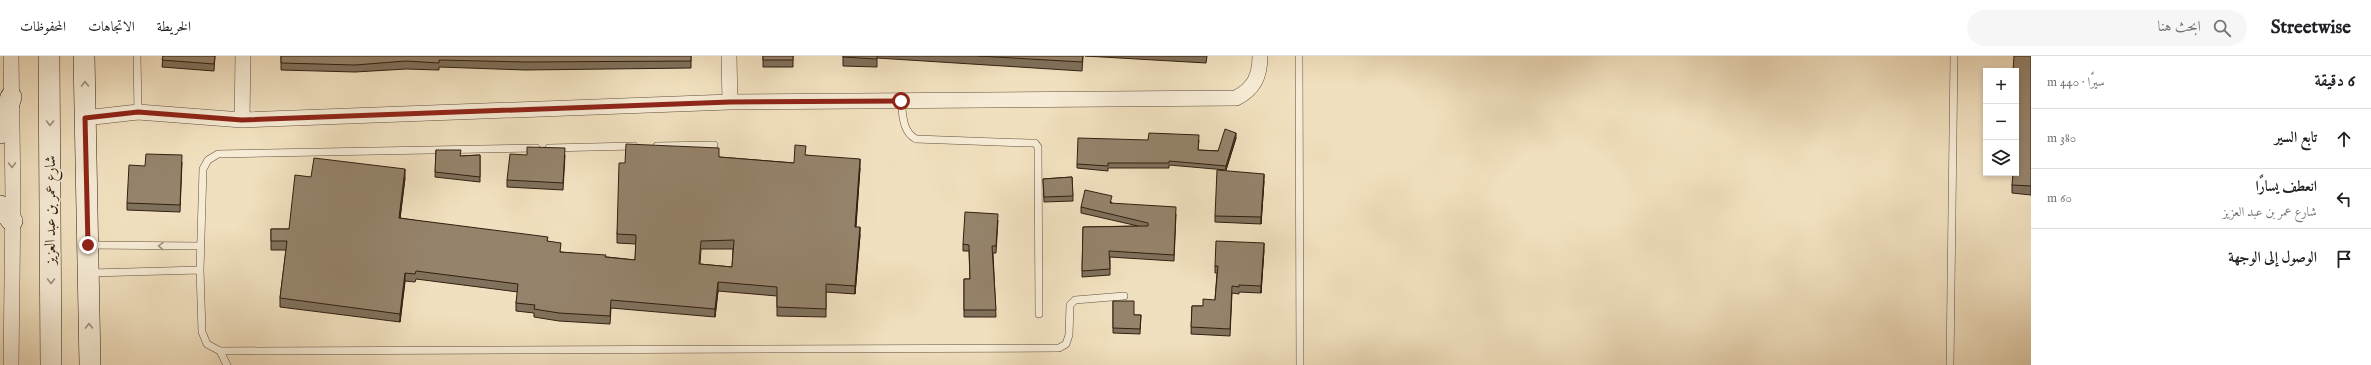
<!DOCTYPE html>
<html lang="ar">
<head>
<meta charset="utf-8">
<style>
	:root { --surface:#fff; --page:#f6f6f6; --text:#202124; --muted:#757577; --line:#e0e0e0 }
	body { margin:0; font-family:"IM FELL English",Amiri,serif; background:var(--page); color:var(--text); direction:rtl }
	.controls { position:absolute; right:12px; top:12px; display:grid; overflow:hidden; border-radius:0px; box-shadow:0 2px 6px #0003 }
	.controls button { width:36px; height:36px; display:grid; place-items:center; padding:0; border:0; border-bottom:1px solid var(--line); background:var(--surface); color:var(--text); font:20px sans-serif }
	.stop { position:absolute; width:12px; height:12px; margin:-9px; border:3px solid #8f2418; border-radius:50%; background:#fff }
	.stop.end { background:#8f2418; border-color:#fff; box-shadow:0 1px 4px #0008 }
	.list { margin:0; padding:0; list-style:none }
	h2 { display:flex; justify-content:space-between; align-items:center; height:52px; margin:0; padding:0 16px; font-size:17px }
	h2 small { font-size:13px; font-weight:400; color:var(--muted) }
	.list li { display:grid; grid-template-columns:26px 1fr auto; gap:12px; align-items:center; box-sizing:border-box; height:60px; padding:0 16px; border-top:1px solid var(--line) }
	.list b { display:block; font-size:15px; white-space:nowrap }
	.list p { margin:0; font-size:13px; white-space:nowrap; color:var(--muted) }
	.list em { font-size:13px; font-style:normal; color:var(--muted) }
	.icon { flex:none; width:22px; height:22px; fill:none; stroke:currentColor; stroke-width:2; stroke-linecap:round; stroke-linejoin:round }
	.map { position:relative; flex:none; width:2031px; height:309px; overflow:hidden; direction:ltr }
	header { display:flex; align-items:center; gap:24px; box-sizing:border-box; height:56px; padding:0 20px; background:var(--surface); border-bottom:1px solid var(--line) }
	header strong { font-size:19px }
	nav { display:flex; gap:22px; margin-inline-start:auto; font-size:14px }
	.search { width:280px; height:36px; background:var(--page); display:flex; align-items:center; gap:10px; box-sizing:border-box; padding:0 14px; border-radius:22px; color:var(--muted); font-size:15px }
	main { display:flex }
	aside { flex:1; background:var(--surface) }
	.map>svg:first-child { display:block }
	.lines { fill:none; stroke-linecap:round; stroke-linejoin:round }
	.lane-casing { stroke:#624f3c; stroke-width:8 }
	.street-casing { stroke:#624f3c; stroke-width:16 }
	.secondary-casing { stroke:#321f10; stroke-width:22 }
	.lane { stroke:#f6ebd5; stroke-width:7 }
	.street { stroke:#f6ebd5; stroke-width:15 }
	.secondary { stroke:#f6ebd5; stroke-width:21 }
	.wall { fill:#80715c; stroke:#321f10; fill-rule:evenodd }
	.shaded-wall { fill:#685c4b; stroke:#321f10 }
	.building { fill:#95836b; stroke:#321f10; fill-rule:evenodd }
	.oneway { stroke:#9e8f7c }
	.route { stroke:#8f2418; stroke-width:5 }
	.labels { text-anchor:middle; dominant-baseline:central; stroke-width:3; stroke-linejoin:round; paint-order:stroke }
	.street-label { font-size:15px; fill:#321f10; stroke:#f6ebd5 }
</style>
</head>
<body>
<header>
<strong>Streetwise</strong>
<div class="search"><svg class="icon" aria-label="search" viewBox="0 0 24 24"><circle cx="10" cy="10" r="6"/><path d="M15 15l6 6"/></svg>ابحث هنا</div>
<nav><a>الخريطة</a><a>الاتجاهات</a><a>المحفوظات</a></nav>
</header>
<main>
<aside>
<h2>6 دقيقة<small>سيرًا · 440 m</small></h2>
<ul class="list">
<li><svg class="icon" aria-label="ahead" viewBox="0 0 24 24"><path d="M12 20V5M6 11l6-6 6 6"/></svg><div><b>تابع السير</b></div><em>380 m</em></li>
<li><svg class="icon" aria-label="left" viewBox="0 0 24 24"><path d="M17 20v-9H6M10 6l-5 5 5 5"/></svg><div><b>انعطف يسارًا</b><p>شارع عمر بن عبد العزيز</p></div><em>60 m</em></li>
<li><svg class="icon" aria-label="arrive" viewBox="0 0 24 24"><path d="M6 21V4h12l-3 4 3 4H6"/></svg><div><b>الوصول إلى الوجهة</b></div></li>
</ul>
</aside>
<div class="map">
<svg width="2031" height="309" viewBox="0 0 2031 309">
	<rect width="100%" height="100%" fill="#f1e0bf"/>
	<filter id="stains"><feTurbulence type="fractalNoise" baseFrequency=".005" numOctaves="4"/><feColorMatrix values="0 0 0 0 .2 0 0 0 0 .09 0 0 0 0 .02 0 0 0 .5 -.17"/></filter>
	<radialGradient id="worn" r=".72"><stop offset=".6" stop-color="#630" stop-opacity="0"/><stop offset="1" stop-color="#630" stop-opacity=".3"/></radialGradient>
	<g class="lines">
		<defs>
			<path id="lane" d="M137,0L138,56
				M1299,0L1300,309
				M901,45C903,58 902,76 916,83L1028,87H1035L1038,91L1039,258
				M657,90L714,89
				M536,92L218,98L208,104L203,113L200,214L202,276L207,288L220,295L1059,292L1066,288L1069,279L1070,249L1075,244L1124,240
				M549,92L634,90
				M90,189L200,190
				M91,217L200,214
				M220,295L227,309
				M1950,309L1954,0"/>
			<path id="street" d="M11,0L13,142L11,309
				M729,0L730,46
				M85,62L138,56L242,64L730,46L1236,42C1254,33 1260,20 1260,0
				M242,64L243,0"/>
			<path id="secondary" d="M49,0L51,309
				M84,0L90,309
				M0,77L11,41
				M0,150L12,165"/>
		</defs>
		<use href="#lane" class="lane-casing"/>
		<use href="#street" class="street-casing"/>
		<use href="#secondary" class="secondary-casing"/>
		<use href="#lane" class="lane"/>
		<use href="#street" class="street"/>
		<use href="#secondary" class="secondary"/>
	</g>
	<path class="wall" d="M163,0H215L214,15L162,11Z
		M281,0H691V12L525,14L439,11V14L406,13L355,16L281,14Z
		M763,0H793V11H763Z
		M843,0H1083L1082,15L877,2V11L843,10Z
		M1085,0H1207L1206,7Z
		M2031,0V139L2012,137V129L2016,117Z
		M1236,82L1226,114L1169,109V112H1108V115L1077,112V108L1148,84H1199L1198,94L1218,95Z
		M436,94L461,100L480,99V126L435,121Z
		M527,99H565L563,134L507,131V124Z
		M806,99L860,112L856,171L860,179L855,238L826,236V261L777,260V240L718,235L715,261L611,252L610,268L559,265L534,261V257L516,255V247L518,236L416,223L415,226L405,225L400,266L280,251V242L286,194H271V173H289L311,121L405,122L400,162L548,185L561,196L635,204L636,188L617,187V178L625,107L719,101L794,107ZM701,193H733L732,211L700,208Z
		M182,106L180,156L127,154V147Z
		M1072,121L1073,145L1044,146L1043,123Z
		M1264,125L1261,168L1215,166V160Z
		M1112,146L1111,148L1176,158L1174,205L1110,201V219L1082,221L1083,171L1138,170L1081,157V151Z
		M998,164L996,197H993L996,261H964V223H970L969,195H963V188Z
		M1264,194L1261,237L1239,236V238L1232,237L1230,280L1191,278L1192,250H1203L1215,244L1217,217H1215V210Z
		M1113,245L1134,259H1141L1140,278L1113,277Z"/>
	<path class="shaded-wall" d="M1236,77V82L1226,114V110Z
		M860,103V112L855,179V171Z
		M405,113V122L399,170V162Z
		M1264,118V125L1261,168V161Z
		M860,171V179L855,238V230Z
		M1264,187V194L1261,237V230Z
		M405,217V225L400,266V258Z
		M718,226V235L715,261V253Z"/>
	<path class="building" d="M163,0H215L214,8L162,4Z
		M281,0H691V5L525,6L439,4V7L406,5L355,9L281,7Z
		M763,0H793V4H763Z
		M843,0H877V3L843,1Z
		M978,0H1083L1082,6Z
		M2014,0H2031V130L2012,129L2013,117H2016V15H2013Z
		M1225,73L1236,77L1226,110L1169,105V107H1108V110L1077,108L1078,82L1148,84L1149,77L1199,79L1198,94L1218,95Z
		M626,88L719,92V101L794,107L795,89L806,90L805,99L860,103L855,171H860L855,230L826,228V253L777,251V231L718,226L715,253L611,244L610,260L559,257L534,253L535,249L516,247L518,228L416,215L415,218L405,217L400,258L280,242L287,185H271V173H289L295,119L311,121L314,102L405,113L399,162L548,181L547,185L561,187L560,196L606,199L605,201L635,204L636,179L617,178L619,107H625ZM734,184L732,211L699,208L701,185Z
		M527,91L565,92L563,127L507,124L510,98L527,99Z
		M436,94H461L460,100L480,99V121L435,116Z
		M146,98L182,99L180,149L127,147L129,109L145,110Z
		M1217,114L1264,118L1261,161L1215,160Z
		M1072,121L1073,140L1044,141L1043,123Z
		M1085,134L1112,140L1110,147L1176,151L1174,199L1109,195L1110,213L1082,215L1083,171L1148,170V167L1081,151Z
		M965,156L998,158L996,190H992L996,254H964V223H970L969,189L963,188Z
		M1216,185L1264,187L1261,230L1239,229V231L1232,230L1230,273L1191,271L1192,250H1203V243L1215,244L1218,210H1215Z
		M1113,245H1134V259H1141L1140,273L1113,272Z"/>
	<defs><path id="oneway-chevron" d="M-2-3.5L2.5 0L-2 3.5" fill="none" stroke-width="1.6" stroke-linecap="round" stroke-linejoin="round"/></defs>
	<g class="oneway">
		<use href="#oneway-chevron" transform="translate(85 28) rotate(-91)"/>
		<use href="#oneway-chevron" transform="translate(50 67) rotate(90)"/>
		<use href="#oneway-chevron" transform="translate(12 109) rotate(89)"/>
		<use href="#oneway-chevron" transform="translate(161 190) rotate(-179)"/>
		<use href="#oneway-chevron" transform="translate(51 225) rotate(90)"/>
		<use href="#oneway-chevron" transform="translate(89 270) rotate(-91)"/>
	</g>
	<g class="lines">
		<path class="route" d="M88,189L85,62L138,56L242,64L730,46L901,45"/>
	</g>
	<g class="labels">
		<g class="street-label">
			<text transform="translate(50 154) rotate(-90)">شارع عمر بن عبد العزيز</text>
		</g>
	</g>
	<rect width="100%" height="100%" filter="url(#stains)"/>
	<rect width="100%" height="100%" fill="url(#worn)"/>
</svg>
<div class="controls">
<button>+</button>
<button>−</button>
<button><svg class="icon" aria-label="layers" viewBox="0 0 24 24"><path d="M12 4l9 5-9 5-9-5zM3 14l9 5 9-5"/></svg></button>
</div>
<div class="stop" style="left:901px;top:45px"></div>
<div class="stop end" style="left:88px;top:189px"></div>
</div>
</main>
</body>
</html>
